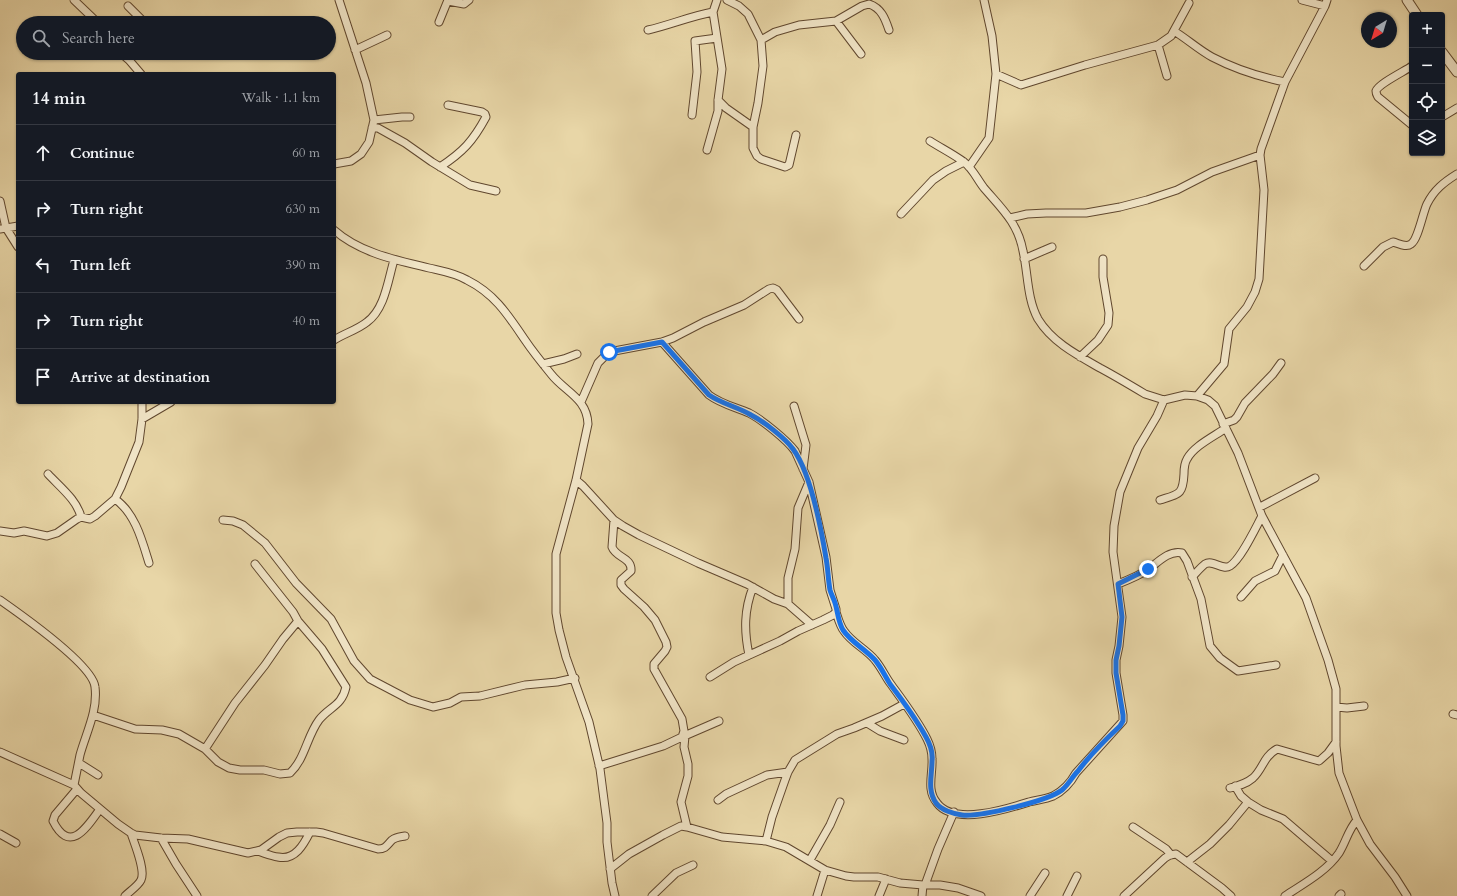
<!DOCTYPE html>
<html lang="en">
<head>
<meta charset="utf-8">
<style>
	:root { --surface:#171b24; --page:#20242c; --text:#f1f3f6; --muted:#9ea1a6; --line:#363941 }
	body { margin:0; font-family:Cardo,serif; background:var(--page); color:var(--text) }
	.controls { position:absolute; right:12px; top:12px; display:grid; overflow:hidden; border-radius:4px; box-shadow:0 1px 3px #0004 }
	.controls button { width:36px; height:36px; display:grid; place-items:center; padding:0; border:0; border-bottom:1px solid var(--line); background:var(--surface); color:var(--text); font:20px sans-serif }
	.compass { position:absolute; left:1361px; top:12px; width:36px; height:36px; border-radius:50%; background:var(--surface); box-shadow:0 1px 3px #0004; rotate:218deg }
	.stop { position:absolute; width:12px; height:12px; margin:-9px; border:3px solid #1a73e8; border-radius:50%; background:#fff }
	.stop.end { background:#1a73e8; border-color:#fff; box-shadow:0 1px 4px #0008 }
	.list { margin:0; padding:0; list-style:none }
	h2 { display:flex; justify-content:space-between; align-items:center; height:52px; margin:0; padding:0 16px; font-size:17px }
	h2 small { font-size:13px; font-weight:400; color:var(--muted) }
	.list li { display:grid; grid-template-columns:26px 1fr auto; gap:12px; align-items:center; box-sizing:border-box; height:56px; padding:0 16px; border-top:1px solid var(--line) }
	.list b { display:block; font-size:15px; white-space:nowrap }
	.list em { font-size:13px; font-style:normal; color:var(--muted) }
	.icon { flex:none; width:22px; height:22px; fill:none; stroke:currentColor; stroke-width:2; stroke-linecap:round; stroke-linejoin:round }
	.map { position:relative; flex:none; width:1457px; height:896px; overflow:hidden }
	.search { position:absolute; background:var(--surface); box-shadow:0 1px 3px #0004; left:16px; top:16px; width:320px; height:44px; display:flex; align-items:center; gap:10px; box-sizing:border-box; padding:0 14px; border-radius:22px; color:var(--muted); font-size:15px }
	.panel { position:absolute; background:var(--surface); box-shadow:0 1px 3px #0004; left:16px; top:72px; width:320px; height:332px; border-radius:4px }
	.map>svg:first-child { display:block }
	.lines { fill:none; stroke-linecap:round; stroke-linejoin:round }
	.minor-casing { stroke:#60472e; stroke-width:9 }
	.tertiary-casing { stroke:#60472e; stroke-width:11 }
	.minor { stroke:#f0e4c6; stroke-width:7 }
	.tertiary { stroke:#f0e4c6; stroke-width:9 }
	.route { stroke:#1a73e8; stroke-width:5 }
</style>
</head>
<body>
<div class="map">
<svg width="1457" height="896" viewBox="0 0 1457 896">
	<rect width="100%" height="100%" fill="#e8d6a7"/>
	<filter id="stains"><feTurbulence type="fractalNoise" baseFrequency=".005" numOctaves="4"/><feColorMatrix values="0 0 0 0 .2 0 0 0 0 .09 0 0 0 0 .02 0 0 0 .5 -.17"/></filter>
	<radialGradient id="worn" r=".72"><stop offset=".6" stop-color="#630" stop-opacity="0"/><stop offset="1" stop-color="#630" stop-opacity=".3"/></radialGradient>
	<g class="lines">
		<defs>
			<path id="minor" d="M74,0L98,23
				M727,0L739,6L748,14L761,40L763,66L758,103L753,127V148L757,156L761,159L785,167L789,165L796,135
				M1302,0L1325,6
				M448,1L464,4L469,0
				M128,6L145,23
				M836,21L861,54
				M439,22L448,0
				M648,30C670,25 691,16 713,12
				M1174,31C1187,39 1199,50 1212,57C1235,69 1260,77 1285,82
				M761,40L775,32L799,25L836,21L862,6L869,4C881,8 885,18 889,30
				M1158,45L1167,76
				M355,50L387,35
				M121,53L129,60L141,74
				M1412,66C1405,71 1378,84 1376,91C1376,94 1377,95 1378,97L1412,125
				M996,74L1021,85L1085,65L1158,45L1171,36L1189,3
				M718,100L726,108L753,127
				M692,115L697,72L695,41L717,38
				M1442,117L1457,108
				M374,120L402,117H410
				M372,128H378L405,143L432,162L470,185L496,191
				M930,141C941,148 953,154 964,162C973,169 977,179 984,188C1002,209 1018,223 1023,251C1028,273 1027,299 1038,319C1052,342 1077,355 1100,368C1115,376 1130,385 1145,394L1164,400L1185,395L1197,396L1208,400L1215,406L1238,453L1262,516L1306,598L1328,660L1336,689V746L1339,773L1357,820L1370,844L1395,877L1407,896
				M707,150L718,111V100L722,69L713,12L717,0
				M334,164L351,161L361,154L369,142L374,120L366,83L339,0
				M440,167C463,152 473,141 486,117L485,114L482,112L448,105
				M969,167L989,138L996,74L992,36L984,0
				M0,201L6,228L18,247
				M901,214L933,180L946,171L964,162
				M1010,218L1027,214L1046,213H1086L1120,207L1147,200L1177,190L1212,172L1260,155
				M0,229L18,226
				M334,230C360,253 396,260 429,268C442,271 455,273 467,280C495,294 508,315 525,340C533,352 542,363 551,374C565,392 587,398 588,424L576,480L556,554V613L559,630L566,657L589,722L600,769L607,823V842L612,883L615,896
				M1024,259L1052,247
				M1364,266L1383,247L1393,242C1398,243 1406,248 1411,244C1418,240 1423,212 1427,204C1434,190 1444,182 1457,174
				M334,340C345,333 357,330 367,322C385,309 388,280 394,260
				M662,342L709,395C721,404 735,407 749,413C761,419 787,440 795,451L809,482L826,557L830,590L836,609V612L833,615L823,620L798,631L780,641L734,662L710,677
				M1080,357L1098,340L1108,325L1109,313L1103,277V259
				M543,364L564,359L577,354
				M1197,396L1224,364L1229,329L1247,307L1255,292L1259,279L1264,190L1260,155L1261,149L1285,82L1325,6L1327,0
				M581,402L598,363L609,352L662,342L673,338L704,322L744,305L769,289L773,288L777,290L799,319
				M794,406L806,445L803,469
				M142,419L171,402
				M1223,424L1234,420L1237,417L1245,403L1273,374L1281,363
				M48,474C60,487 77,500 81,517
				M576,480L583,486L614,520L623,526L639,535L698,563L747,584L774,599L788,604L812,625
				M115,499C135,513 142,540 149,563
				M1160,500C1179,494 1183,495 1184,474C1184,469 1184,464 1187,459C1194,446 1213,437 1226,428
				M1260,507L1315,478
				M223,520L233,521L243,525L265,543L296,583L331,619L354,661L370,679L410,700L433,707L450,703L461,697L480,696L525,685L557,682L575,678
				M0,531L14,533L24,531L47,536L57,533L77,519L81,517L90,519L95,516L115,499L121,487L139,442L142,419V402
				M1192,577C1196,573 1201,567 1205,564C1213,559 1222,571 1230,566C1241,559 1255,529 1262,516
				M1118,584C1128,580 1140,575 1149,569C1158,562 1169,550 1182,553L1187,561L1201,599L1210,646L1220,658L1238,671L1276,665
				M1241,597L1255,581L1275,571L1283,555
				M0,600C20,614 93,665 95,687C98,711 86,733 80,755C78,765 76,775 74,785L81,793L118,824L131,833L135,835L161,838L188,839L248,853L261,850L279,837L287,833L297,832H316L323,833L378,849C386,849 387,845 392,840C396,837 400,837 405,836
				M788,604V578L795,549L798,508L809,482
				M836,612C838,618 840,626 844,631C852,643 866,649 875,660C881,667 885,676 890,683C903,701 917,719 927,739C930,745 932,752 932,759C933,774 926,790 937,803C954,826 1007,809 1029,802C1037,800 1046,799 1053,796C1063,791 1071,782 1076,773L1123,721V715L1116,673V660L1119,646L1122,617L1113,552L1114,526L1120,492L1138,448L1157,416L1164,400
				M749,655C744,631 744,610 753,587
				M1336,707L1347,708L1364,706
				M1453,714L1457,715
				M93,715L135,729L162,730L179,734L205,749L218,762L229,768L240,770H264L280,774L290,773C305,759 307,736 319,720C329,707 342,706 346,687L322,649L298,621L293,612L255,564
				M867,723L880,731L904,740
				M685,736L684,747L688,764V776L681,802L687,827
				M682,737L719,721
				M205,749L235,703L265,665L283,639L298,621
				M0,752L74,785
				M79,763L98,775
				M599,766L663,746L682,737L684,731L682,719L654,669V664L665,651L667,647L666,642L655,620L644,607L624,589L621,585V580L631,571C632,557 616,558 612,547L614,520
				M1235,786L1241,796L1248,802L1261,810L1283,819L1332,861
				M1230,788C1238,786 1246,784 1253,778C1263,769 1263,757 1277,749L1319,761L1328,753L1336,742
				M77,789L55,815L53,821C70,855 87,827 100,809
				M718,800L726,794L767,775L788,772
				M1133,827L1166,849L1171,855
				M0,834L16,843
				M161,838L176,864L197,896
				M766,841L772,817L785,780L788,772L795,760L837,734L854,728L882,716L904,704
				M257,851C264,853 271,856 278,857C295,861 304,844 310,832
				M810,860L830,825L840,802
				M1187,862L1210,844L1229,825L1248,802
				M610,869L629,854L663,835L681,826L687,827L722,837L766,841L786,847L825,870L846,876L854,877H878L900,883L923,885H940L958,888L981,896
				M925,885L938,849L954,812
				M125,896C130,891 138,886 141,880C146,870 134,843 131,833
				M652,896L676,873L693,865
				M817,896L825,870
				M879,896L886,879
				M922,896L923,885
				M1030,896L1045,873
				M1067,896L1077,876
				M1124,896L1165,858L1170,855L1176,854L1222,888L1231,896
				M1285,896C1303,884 1326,872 1339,853C1346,842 1348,830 1357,820
				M1339,896L1341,894"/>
			<path id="tertiary" d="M1407,0L1417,15
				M1442,52L1457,72"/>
		</defs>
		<use href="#minor" class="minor-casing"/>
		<use href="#tertiary" class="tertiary-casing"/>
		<use href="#minor" class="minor"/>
		<use href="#tertiary" class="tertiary"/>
	</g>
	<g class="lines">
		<path class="route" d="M609,352L662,342L709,395C722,404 738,407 751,415C763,421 785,438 793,449C811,473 821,528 826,558C828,568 828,579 830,590C831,594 834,599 835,603C838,612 838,622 843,630C851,642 865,649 875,660C881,667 885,676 890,684C903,701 916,719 926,737C930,744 933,753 932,761C932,775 927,790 936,803C941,810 954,814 962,815C980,817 1048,801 1062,790C1069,784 1072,777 1078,771C1090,755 1105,740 1120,726L1123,721V715L1116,673V660L1119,646L1122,617L1118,584L1148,569"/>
	</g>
	<rect width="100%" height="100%" filter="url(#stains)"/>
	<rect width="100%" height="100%" fill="url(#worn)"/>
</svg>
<div class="controls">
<button>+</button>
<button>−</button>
<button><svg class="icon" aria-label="locate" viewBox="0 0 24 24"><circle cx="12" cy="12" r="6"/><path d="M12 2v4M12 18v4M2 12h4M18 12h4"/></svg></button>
<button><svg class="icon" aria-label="layers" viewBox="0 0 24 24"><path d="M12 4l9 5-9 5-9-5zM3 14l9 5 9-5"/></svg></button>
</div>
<svg class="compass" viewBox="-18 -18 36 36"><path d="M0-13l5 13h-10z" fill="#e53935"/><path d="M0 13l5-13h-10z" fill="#9ea1a6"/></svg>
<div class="stop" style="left:609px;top:352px"></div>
<div class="stop end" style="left:1148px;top:569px"></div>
<div class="search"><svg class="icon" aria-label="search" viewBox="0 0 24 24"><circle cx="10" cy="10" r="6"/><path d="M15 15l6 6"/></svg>Search here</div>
<section class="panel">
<h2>14 min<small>Walk · 1.1 km</small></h2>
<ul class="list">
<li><svg class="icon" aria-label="ahead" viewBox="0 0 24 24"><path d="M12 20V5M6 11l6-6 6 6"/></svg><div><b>Continue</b></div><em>60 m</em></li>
<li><svg class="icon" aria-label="right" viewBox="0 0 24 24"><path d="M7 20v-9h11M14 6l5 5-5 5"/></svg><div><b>Turn right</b></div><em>630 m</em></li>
<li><svg class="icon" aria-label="left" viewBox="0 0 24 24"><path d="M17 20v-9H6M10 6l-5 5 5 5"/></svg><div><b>Turn left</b></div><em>390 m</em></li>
<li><svg class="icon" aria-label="right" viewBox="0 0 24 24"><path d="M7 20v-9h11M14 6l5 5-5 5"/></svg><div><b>Turn right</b></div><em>40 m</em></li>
<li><svg class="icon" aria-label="arrive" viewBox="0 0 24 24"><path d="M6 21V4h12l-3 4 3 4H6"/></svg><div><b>Arrive at destination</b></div></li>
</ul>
</section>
</div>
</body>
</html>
